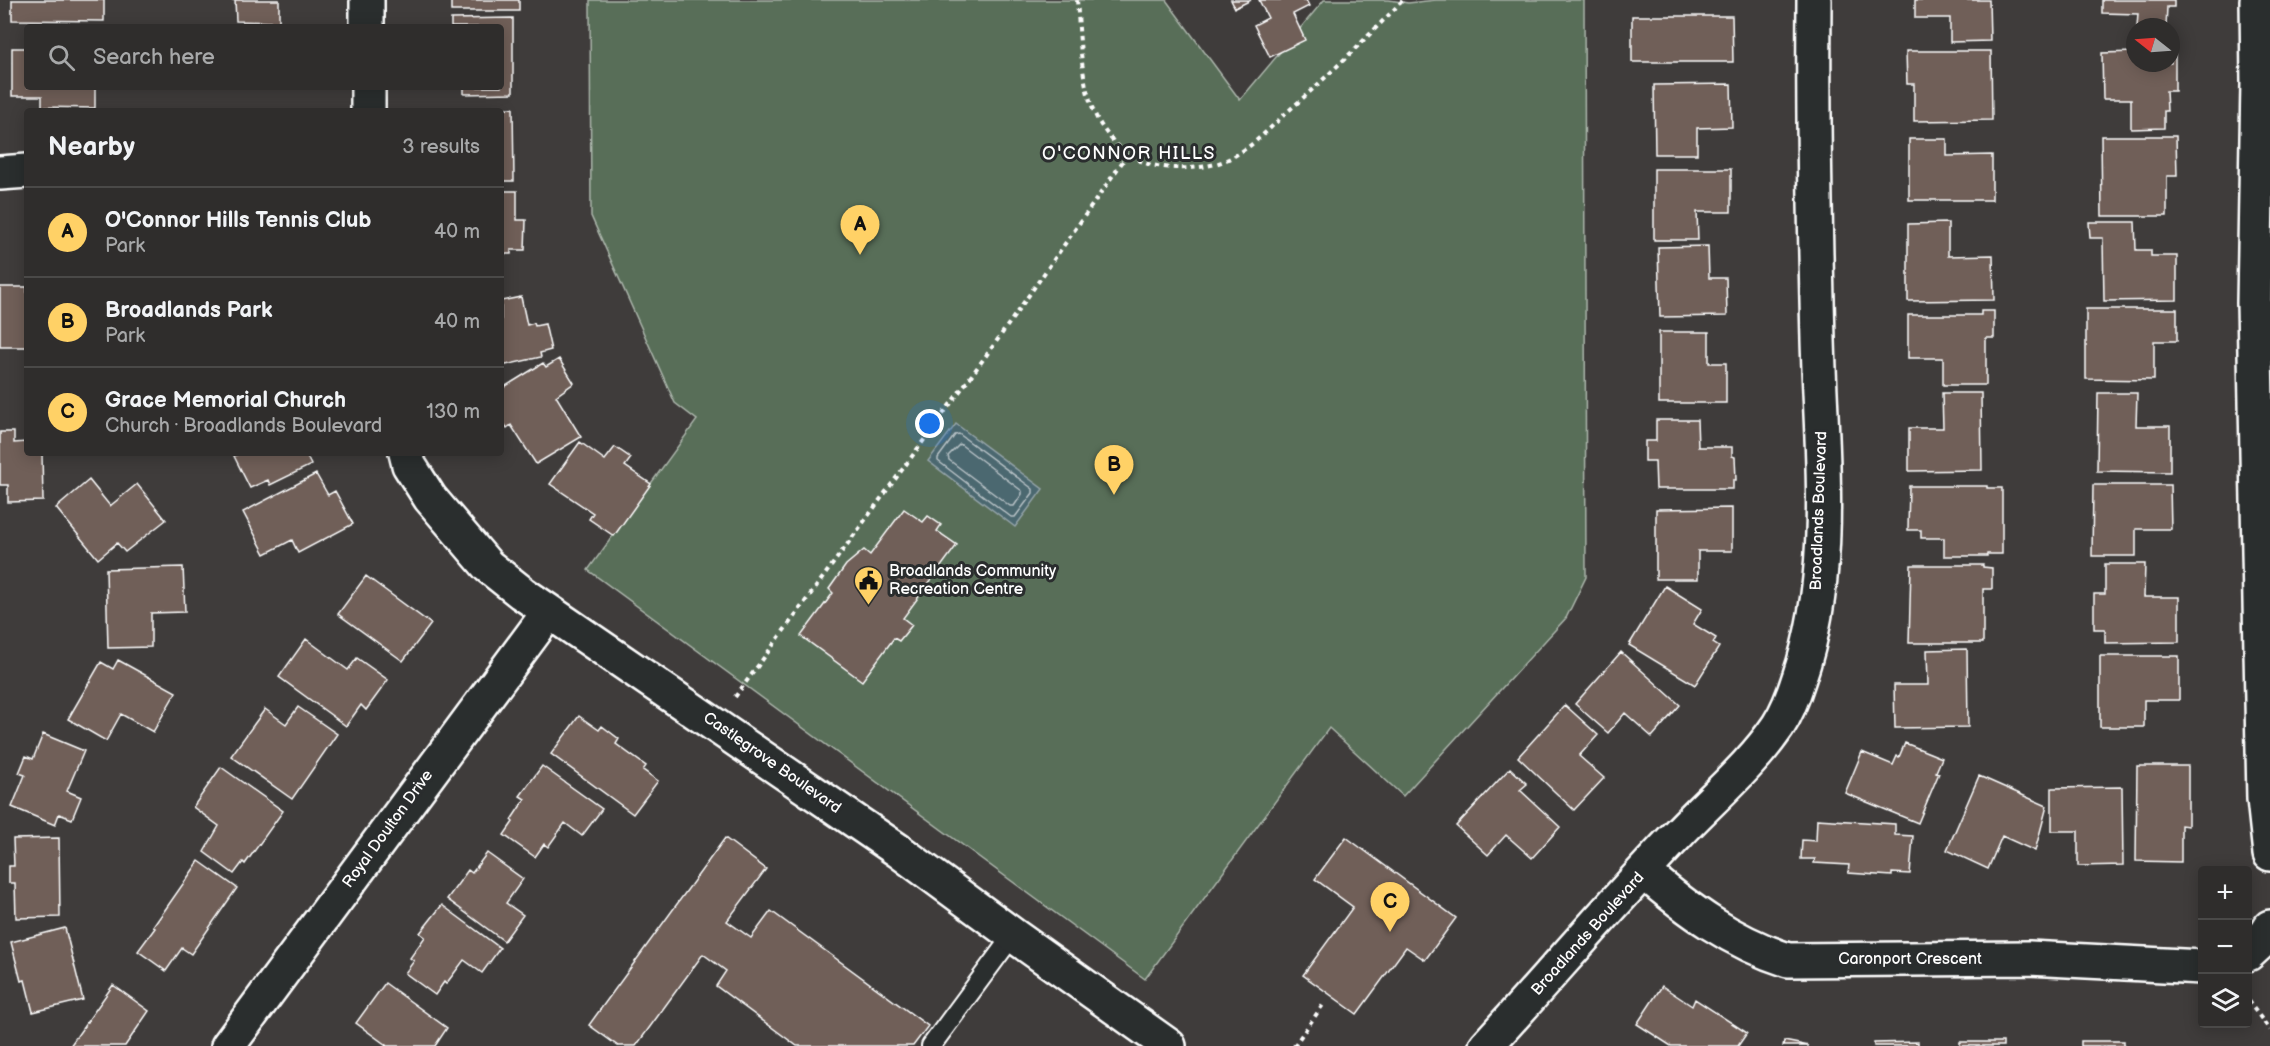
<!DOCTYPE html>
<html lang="en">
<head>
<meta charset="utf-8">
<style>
	:root { --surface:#2f2d2c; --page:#3b3938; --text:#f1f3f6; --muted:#a7a8a9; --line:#4a4948; --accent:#ffd166 }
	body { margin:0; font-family:"Balsamiq Sans",sans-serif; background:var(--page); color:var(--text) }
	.controls { position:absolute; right:18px; bottom:18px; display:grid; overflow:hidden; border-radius:6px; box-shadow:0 3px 15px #0003 }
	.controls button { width:54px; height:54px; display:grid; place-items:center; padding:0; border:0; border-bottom:2px solid var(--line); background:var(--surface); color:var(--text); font:30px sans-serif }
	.compass { position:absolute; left:2126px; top:18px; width:54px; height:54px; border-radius:50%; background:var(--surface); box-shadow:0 3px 15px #0003; rotate:287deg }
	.you { position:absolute; left:930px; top:424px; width:21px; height:21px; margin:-15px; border:4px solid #fff; border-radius:50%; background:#1a73e8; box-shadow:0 0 0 9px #1a73e833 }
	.badge { display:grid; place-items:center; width:39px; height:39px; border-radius:50%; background:var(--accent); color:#111; font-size:20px; font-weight:700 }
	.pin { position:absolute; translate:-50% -50px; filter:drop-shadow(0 2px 3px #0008) }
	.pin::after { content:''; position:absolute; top:32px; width:21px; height:18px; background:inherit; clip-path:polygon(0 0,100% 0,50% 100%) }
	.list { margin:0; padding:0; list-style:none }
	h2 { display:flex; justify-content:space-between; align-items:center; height:78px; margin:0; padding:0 24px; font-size:26px }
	h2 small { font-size:20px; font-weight:400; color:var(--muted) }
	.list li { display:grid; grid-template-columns:39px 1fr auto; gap:18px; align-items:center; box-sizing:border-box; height:90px; padding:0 24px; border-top:2px solid var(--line) }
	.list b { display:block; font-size:22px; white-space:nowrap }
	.list p { margin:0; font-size:20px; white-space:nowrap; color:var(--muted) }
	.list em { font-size:20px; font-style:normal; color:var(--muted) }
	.icon { flex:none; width:33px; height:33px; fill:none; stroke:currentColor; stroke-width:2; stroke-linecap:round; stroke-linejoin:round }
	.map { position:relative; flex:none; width:2270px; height:1046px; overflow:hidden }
	.search { position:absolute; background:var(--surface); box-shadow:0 3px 15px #0003; left:24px; top:24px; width:480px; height:66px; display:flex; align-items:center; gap:15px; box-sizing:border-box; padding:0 21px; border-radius:6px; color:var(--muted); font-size:22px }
	.panel { position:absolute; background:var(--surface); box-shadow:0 3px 15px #0003; left:24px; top:108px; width:480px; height:348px; border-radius:6px }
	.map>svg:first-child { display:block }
	.green { fill:#596e59; stroke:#acb6ac; stroke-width:1.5 }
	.water { fill:#4c6770; stroke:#94a4a9; stroke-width:1.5 }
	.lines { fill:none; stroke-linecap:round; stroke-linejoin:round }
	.shore { stroke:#b7c2c6; stroke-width:1.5 }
	.building { fill:#6f5e58; stroke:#fff; stroke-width:1.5 }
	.lane-casing { stroke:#fff; stroke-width:22 }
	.street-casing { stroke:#fff; stroke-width:38 }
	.path { stroke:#fff; stroke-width:4; stroke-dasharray:4.5 4.5; stroke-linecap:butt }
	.lane { stroke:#2a2d2e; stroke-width:18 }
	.street { stroke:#2a2d2e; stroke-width:33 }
	.labels { text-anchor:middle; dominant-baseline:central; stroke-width:6; stroke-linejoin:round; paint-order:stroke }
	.street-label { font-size:16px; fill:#fff; stroke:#2a2d2e }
	.poi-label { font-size:16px; fill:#fff; stroke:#2a2d2e; text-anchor:start }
	.neighbourhood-label { font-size:18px; letter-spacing:1.5px; fill:#fff; stroke:#2a2d2e }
</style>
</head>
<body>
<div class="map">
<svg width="2270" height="1046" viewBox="0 0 2270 1046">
	<rect width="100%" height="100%" fill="#3f3c3b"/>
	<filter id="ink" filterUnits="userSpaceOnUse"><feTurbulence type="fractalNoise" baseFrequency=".0167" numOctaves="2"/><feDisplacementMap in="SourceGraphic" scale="12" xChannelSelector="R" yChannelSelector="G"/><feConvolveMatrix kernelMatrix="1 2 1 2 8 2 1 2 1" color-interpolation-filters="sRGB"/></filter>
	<g filter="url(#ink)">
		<path class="green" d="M590,0H1166L1240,100L1324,0H1389L1408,3L1436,0H1584L1586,577L1566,618L1403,796L1329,728L1145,979L588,570L697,420L675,403L591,216Z"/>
		<path class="water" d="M956,424L1043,489L1015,527L928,461Z"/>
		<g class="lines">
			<path class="shore" d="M959,434L1033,489V493L1015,517H1011L938,461V458L955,435Z
				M960,444L1022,491V494L1014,506H1010L949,460L948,456Z"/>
		</g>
		<path class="building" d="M12,0H104V21L12,20Z
			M226,0H279V22L236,21L235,0Z
			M451,0H519V11H451Z
			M1231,0H1251L1235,8Z
			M1259,0H1306L1309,6L1293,14L1305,40L1270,57L1254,25L1268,18Z
			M1915,0H1989L1990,41L1950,42V18H1915Z
			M2102,0H2174V7H2167L2166,27H2137L2138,14L2102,13Z
			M1632,16H1732L1733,62H1632Z
			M513,18V93L464,94V87H501V27H451V19Z
			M12,48H27V87H95V108L42,107V96H12Z
			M1906,51H1991L1992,120L1914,121V84H1907Z
			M2135,52V63H2171V52H2175V91H2166L2167,111H2164V128L2131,129V99H2103L2102,53Z
			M1731,84L1732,127L1697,128V154H1655L1654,85Z
			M513,108L514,181H501V111H465V109Z
			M2101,136H2176L2177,176H2167V216H2102Z
			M1909,139H1947V156L1992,155V200H1909Z
			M1654,169H1731V212H1697L1698,240H1654Z
			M501,191H517V220H526L525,250H511V254H501Z
			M2089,222H2135L2136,250H2151V256H2177V300L2104,301L2103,238H2090Z
			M1948,223V256L1993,255L1994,300L1908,301V224Z
			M1708,246L1709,278H1726L1727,316L1660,317L1658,247Z
			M0,287H27V347H0Z
			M521,297L527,325L534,323L535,326L545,324L551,350L540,353L541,357L501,366V301Z
			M2086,309H2177V341H2154V380L2086,379Z
			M1981,311H1994V338H1986V385H1943V358H1908V315H1981Z
			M1659,332H1709V363H1726V403H1659Z
			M559,359L574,383L556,396L581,437L536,464L511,425L507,428L501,419V389L543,363L546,367Z
			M1942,393H1981L1982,470L1909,471V428H1943Z
			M2098,393H2137L2136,426H2170V472L2097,471Z
			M1656,420H1697L1698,447H1732V456L1735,457L1736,480H1733V489H1656L1655,461H1645V441H1656Z
			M0,432H14V443L27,442V453H42L43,501L8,502V485H0Z
			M580,442L605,460L615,447L631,458L625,466L651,484L614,536L589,519L593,513L550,484Z
			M240,453H305L311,465L270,485L268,480L250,488L234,456Z
			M316,474L328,495L335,491L353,524L298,553L292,540L265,554L243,512Z
			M89,480L110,506L137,484L166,520L125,552L117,543L98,559L56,508Z
			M2093,485H2170L2171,529H2136V556H2092Z
			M1909,486H1987V488H2002V554H1987V556H1944V538H1921V530H1908Z
			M1732,508V551H1698V579H1656V509Z
			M904,509L923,522L928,516L941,525L937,531L957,545L903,618L912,625L899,641L894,638L862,681L801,636L833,593L829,589L846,565L864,550L870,555Z
			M2105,564H2145L2144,597H2179V642L2105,643V629H2094V594H2105Z
			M1911,565H1983V567L1992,568V589H1983V643H1909Z
			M183,567L185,612L151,613V647L108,648L106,569Z
			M366,576L431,624L403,661L338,614Z
			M1665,586L1702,609L1693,624L1716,638L1713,643L1719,647L1695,685L1629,645Z
			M306,639L348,670L357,658L388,680L366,710L361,705L346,726L279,677Z
			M1967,649L1968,727L1895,728L1894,685H1928L1927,650Z
			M1621,652L1680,705L1652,737L1625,713L1608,733L1575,704Z
			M2100,656H2179V700H2144V727H2100Z
			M118,660L176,692L153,732L121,714L106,741L68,719L101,662L113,669Z
			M1565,705L1598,735L1579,756L1604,778L1574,810L1518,757Z
			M298,707L337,734L292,799L231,756L265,709L286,724Z
			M579,716L599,730L602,726L619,739L616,744L646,766L643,770L658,781L633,814L551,754Z
			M43,734L84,751L67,791L81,797L72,819L59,814L55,825L12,807L25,775L19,773L26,756L33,759Z
			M1905,743L1942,758L1936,772L1939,773L1918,823L1845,793L1862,752L1893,765L1897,756L1899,757Z
			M542,766L602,809L582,836L565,823L548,847L544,844L535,857L504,835L513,822L511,820L525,799L520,796Z
			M2137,766H2188V826L2181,825V862L2136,861Z
			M221,767L283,811L245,864L243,862L234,874L204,852L219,826L193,807Z
			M1510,768L1527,784L1520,790L1560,827L1532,858L1506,835L1488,855L1456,826Z
			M1979,776L2047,806L2035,851L2002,836L1988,869L1947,850Z
			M2122,787L2123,865L2078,866V831H2052V788Z
			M1817,819L1895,824V835L1913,836L1910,874L1892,873V876L1848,873L1849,865L1814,863L1815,859H1801L1802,840L1816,841Z
			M1346,837L1456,918L1425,960L1406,947L1357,1014L1303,975L1353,907L1315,879Z
			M59,838L60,917L16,918L15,883H9V866H14L13,839Z
			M725,838L766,869L727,921L751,938L771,911L928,1026L913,1046H797L716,986L726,971L703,954L636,1046H618L589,1025Z
			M487,853L523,879L506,903L523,915L504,941L447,899L468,870L472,873Z
			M199,861L237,888L191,954L182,948L166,971L138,951L155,928L153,927Z
			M442,905L500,948L482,973L464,960L446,984L444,982L435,995L405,973L414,961L410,958L425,937L420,933Z
			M65,928L83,1000L33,1012L25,980L21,981L11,942Z
			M385,983L447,1028L435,1046H385L386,1045L356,1023Z
			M113,985L149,1011L127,1043L125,1046H70Z
			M1662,986L1692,1006L1695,999L1747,1033L1738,1046H1671L1637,1024Z
			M1784,1041L1809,1046H1783Z
			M2081,1041H2124V1046H2081Z
			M1918,1042V1046H1874V1043Z
			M1960,1042H2003V1046H1960Z"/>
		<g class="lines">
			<defs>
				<path id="lane" d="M931,1046L1013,935"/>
				<path id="street" d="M367,0V27
					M2257,0L2258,83L2254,303L2264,799L2270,854
					M368,87V111
					M0,173L27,171
					M406,453L409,465L430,498L488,566L522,593L899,851L1013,935L1169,1046
					M1644,872C1688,910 1732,942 1788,960L2029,958L2202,967
					M2248,954L2260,943L2270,927
					M228,1046L549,612
					M1486,1046C1551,975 1613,902 1679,833C1713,797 1751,766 1778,726C1788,711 1794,694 1799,678C1836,570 1821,452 1818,340C1815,227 1813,113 1814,0"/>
			</defs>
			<use href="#lane" class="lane-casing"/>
			<use href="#street" class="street-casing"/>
			<path class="path" d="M1077,0C1080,36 1080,78 1094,112C1104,135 1124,156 1148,164C1171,170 1202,170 1224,161C1248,151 1267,131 1285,114C1326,78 1365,40 1403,0
				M735,697L996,342L1128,154
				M2248,1001L2270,1030
				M1294,1046L1325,1002"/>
			<use href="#lane" class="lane"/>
			<use href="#street" class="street"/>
		</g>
	</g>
	<defs>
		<symbol id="civic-pin" viewBox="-11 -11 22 30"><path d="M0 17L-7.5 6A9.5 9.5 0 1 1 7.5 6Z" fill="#ffd166" stroke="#2a2d2e"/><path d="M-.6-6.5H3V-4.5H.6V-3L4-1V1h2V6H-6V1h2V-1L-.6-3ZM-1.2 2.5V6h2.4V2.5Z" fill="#111"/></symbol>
	</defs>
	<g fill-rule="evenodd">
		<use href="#civic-pin" x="852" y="564" width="33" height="45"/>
	</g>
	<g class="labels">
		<g class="street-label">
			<text transform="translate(1819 511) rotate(-88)">Broadlands Boulevard</text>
			<text transform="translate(772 763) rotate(35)">Castlegrove Boulevard</text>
			<text transform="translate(388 829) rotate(-54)">Royal Doulton Drive</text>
			<text transform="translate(1588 934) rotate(-48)">Broadlands Boulevard</text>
			<text x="1910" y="959">Caronport Crescent</text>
		</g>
		<g class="poi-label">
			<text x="889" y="571">Broadlands Community<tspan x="889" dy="18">Recreation Centre</tspan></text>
		</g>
		<g class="neighbourhood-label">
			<text x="1129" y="153">O'CONNOR HILLS</text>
		</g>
	</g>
</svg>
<div class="controls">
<button>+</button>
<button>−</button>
<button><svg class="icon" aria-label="layers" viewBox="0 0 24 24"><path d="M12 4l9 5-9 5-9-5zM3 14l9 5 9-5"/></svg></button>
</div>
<svg class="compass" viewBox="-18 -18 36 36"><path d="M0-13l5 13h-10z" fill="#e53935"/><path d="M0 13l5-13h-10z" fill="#a7a8a9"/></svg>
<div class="you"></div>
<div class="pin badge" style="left:860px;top:255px">A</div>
<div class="pin badge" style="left:1114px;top:495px">B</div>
<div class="pin badge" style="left:1390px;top:932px">C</div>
<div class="search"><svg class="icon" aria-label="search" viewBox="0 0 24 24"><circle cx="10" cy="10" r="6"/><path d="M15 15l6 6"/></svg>Search here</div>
<section class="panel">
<h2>Nearby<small>3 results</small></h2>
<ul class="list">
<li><span class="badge">A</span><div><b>O'Connor Hills Tennis Club</b><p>Park</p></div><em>40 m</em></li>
<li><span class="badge">B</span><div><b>Broadlands Park</b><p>Park</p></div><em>40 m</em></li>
<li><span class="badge">C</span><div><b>Grace Memorial Church</b><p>Church · Broadlands Boulevard</p></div><em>130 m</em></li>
</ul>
</section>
</div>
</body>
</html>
